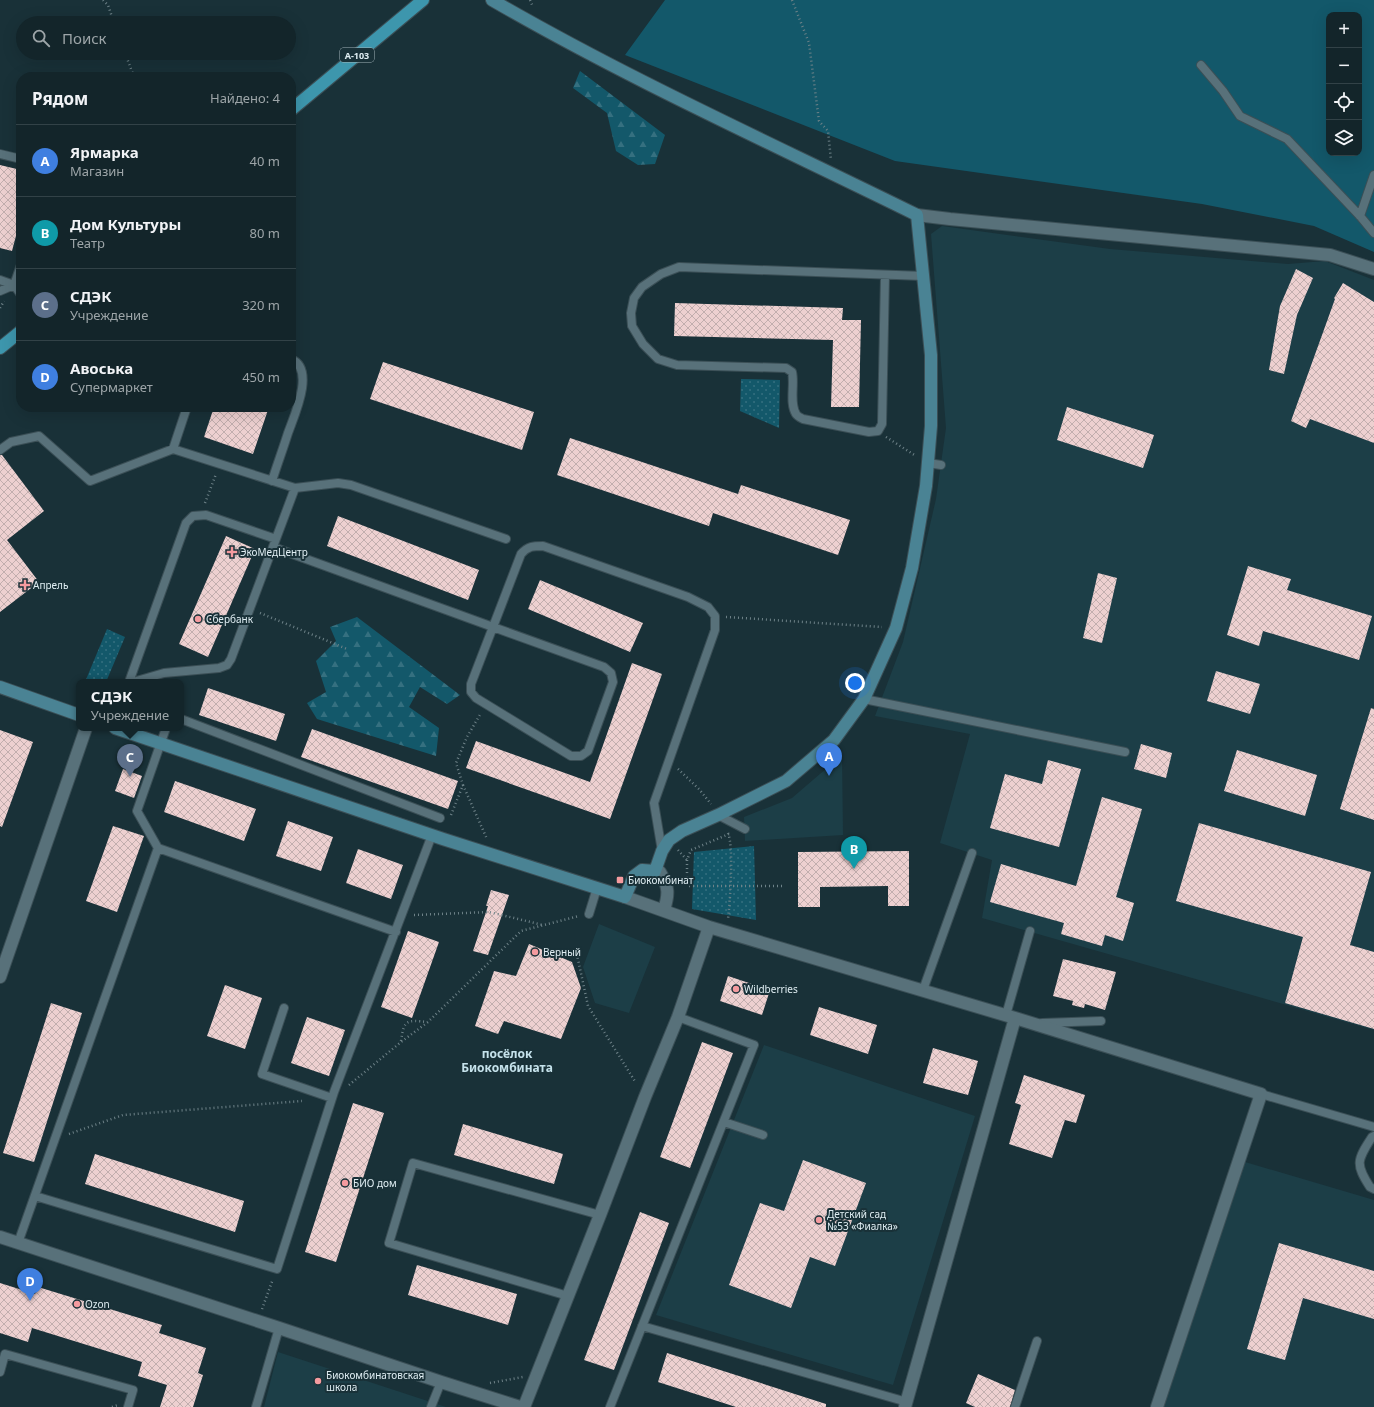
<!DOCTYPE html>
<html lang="ru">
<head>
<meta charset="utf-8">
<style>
	:root { --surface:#13252a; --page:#203136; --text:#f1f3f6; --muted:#9da5a8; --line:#324247; --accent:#f49b9f }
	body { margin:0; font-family:"Noto Sans",sans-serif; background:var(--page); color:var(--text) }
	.controls { position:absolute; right:12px; top:12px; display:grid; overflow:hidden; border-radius:8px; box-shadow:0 4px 16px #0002 }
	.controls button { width:36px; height:36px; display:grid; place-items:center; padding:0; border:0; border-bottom:1px solid var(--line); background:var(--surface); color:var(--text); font:20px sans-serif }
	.you { position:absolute; left:855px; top:683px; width:14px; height:14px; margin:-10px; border:3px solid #fff; border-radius:50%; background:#1a73e8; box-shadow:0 0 0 6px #1a73e833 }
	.badge { display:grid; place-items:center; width:26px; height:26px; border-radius:50%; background:var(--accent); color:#fff; font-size:13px; font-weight:700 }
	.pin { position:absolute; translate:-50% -33px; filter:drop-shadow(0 1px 2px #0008) }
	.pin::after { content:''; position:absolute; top:21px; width:14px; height:12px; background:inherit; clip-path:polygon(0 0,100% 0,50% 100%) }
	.popup { position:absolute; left:76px; top:679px; width:108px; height:52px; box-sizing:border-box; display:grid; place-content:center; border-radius:8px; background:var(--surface); filter:drop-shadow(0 1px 3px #0005); font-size:13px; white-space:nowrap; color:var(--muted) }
	.popup b { font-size:15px; color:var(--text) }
	.popup::after { content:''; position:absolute; left:50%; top:100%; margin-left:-8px; border:8px solid transparent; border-top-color:var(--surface) }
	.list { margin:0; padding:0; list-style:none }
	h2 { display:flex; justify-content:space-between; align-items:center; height:52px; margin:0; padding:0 16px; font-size:17px }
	h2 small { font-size:13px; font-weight:400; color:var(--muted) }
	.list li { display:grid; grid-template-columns:26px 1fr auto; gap:12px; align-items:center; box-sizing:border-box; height:72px; padding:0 16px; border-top:1px solid var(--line) }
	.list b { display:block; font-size:15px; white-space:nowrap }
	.list p { margin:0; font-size:13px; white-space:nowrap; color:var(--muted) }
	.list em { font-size:13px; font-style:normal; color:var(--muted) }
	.icon { flex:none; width:22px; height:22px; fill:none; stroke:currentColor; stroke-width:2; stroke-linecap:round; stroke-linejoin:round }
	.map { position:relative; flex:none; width:1374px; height:1407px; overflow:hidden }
	.search { position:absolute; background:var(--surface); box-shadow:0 4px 16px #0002; left:16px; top:16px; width:280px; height:44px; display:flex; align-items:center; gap:10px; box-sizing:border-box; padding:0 14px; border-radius:22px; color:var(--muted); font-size:15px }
	.panel { position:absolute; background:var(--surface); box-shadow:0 4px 16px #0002; left:16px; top:72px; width:280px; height:340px; border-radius:16px }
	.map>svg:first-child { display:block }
	.built { fill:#1c3e47 }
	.green { fill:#13586a; fill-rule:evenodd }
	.forest { fill:url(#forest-firs) }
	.park { fill:url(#park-dots) }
	.building { fill:url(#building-cross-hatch) }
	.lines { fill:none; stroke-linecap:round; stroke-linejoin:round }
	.lane-casing { stroke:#3b4f56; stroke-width:10 }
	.street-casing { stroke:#3b4f56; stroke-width:14 }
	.secondary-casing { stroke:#3b4f56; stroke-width:14 }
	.primary-casing { stroke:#3b4f56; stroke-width:14 }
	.path { stroke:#6e8288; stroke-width:2.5; stroke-dasharray:1 3; stroke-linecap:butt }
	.lane { stroke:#58717a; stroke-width:8 }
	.street { stroke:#58717a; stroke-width:12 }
	.secondary { stroke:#4a8394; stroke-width:12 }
	.primary { stroke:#3d96ad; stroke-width:12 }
	.poi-dot { fill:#f49b9f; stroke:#193138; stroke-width:1.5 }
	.labels { text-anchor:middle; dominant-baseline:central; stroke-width:4; stroke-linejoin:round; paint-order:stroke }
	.shield { fill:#193138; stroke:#a4b5ba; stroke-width:1 }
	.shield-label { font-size:9px; font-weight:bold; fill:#dfedf2 }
	.poi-label { font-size:10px; fill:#dfedf2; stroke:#193138; text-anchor:start }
	.quarter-label { font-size:12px; font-weight:bold; fill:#c5e2eb; stroke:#193138 }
</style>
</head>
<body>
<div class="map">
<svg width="1374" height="1407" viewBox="0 0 1374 1407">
	<defs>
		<pattern id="forest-firs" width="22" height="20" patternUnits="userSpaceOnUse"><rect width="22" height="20" fill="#13586a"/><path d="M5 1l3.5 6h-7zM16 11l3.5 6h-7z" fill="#357080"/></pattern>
		<pattern id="park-dots" width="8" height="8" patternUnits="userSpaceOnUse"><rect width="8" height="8" fill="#13586a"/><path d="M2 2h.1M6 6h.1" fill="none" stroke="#357080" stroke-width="1.8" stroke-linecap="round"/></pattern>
		<pattern id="building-cross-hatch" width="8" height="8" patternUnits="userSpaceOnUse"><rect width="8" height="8" fill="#edd0d0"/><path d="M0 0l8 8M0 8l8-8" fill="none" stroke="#c2aeae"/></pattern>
	</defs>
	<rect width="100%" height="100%" fill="#193138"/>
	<path class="built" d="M942,226L1110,249L1288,264L1325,261L1374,280V1030L982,918L992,860L940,843L970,734L875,716L903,642L936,499L946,428L931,234Z
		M842,755L843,835L745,841L744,817L792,798Z
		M599,924L655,947L629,1013L595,1003L583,967Z
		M764,1045L975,1116L893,1385L656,1315Z
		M1245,1162L1374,1200V1407H1161Z
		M278,1352L446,1407H264Z"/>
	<path class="green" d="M665,0H1374V252L1314,226L1202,204L895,161L625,55ZM1329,15H1359V153H1329Z"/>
	<path class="forest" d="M580,71L665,135L655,164L638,165L616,151L607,113L573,88Z
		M357,617L460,695L447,704L420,687L409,707L439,728L436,756L317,719L307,703L326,692L316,661L336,641L330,627Z"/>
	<path class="park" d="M741,379L780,380L779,428L740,411Z
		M107,629L125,637L106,682H85Z
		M754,846L756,920L692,909L694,852Z"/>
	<path class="building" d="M0,165L21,170V217L12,251L0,248Z
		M1296,269L1313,278L1297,315L1284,374L1269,370L1280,306Z
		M1343,283L1374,302V443L1310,419L1306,428L1291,421L1335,299L1334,298Z
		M675,303L843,308L842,320H861L859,407H831L833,340L674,336Z
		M383,362L534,412L522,450L370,399Z
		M214,407H269L253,454L204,437Z
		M1067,407L1154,435L1143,468L1057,440Z
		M570,438L738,494L741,485L850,520L838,555L713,513L709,526L557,475Z
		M0,455H2L44,511L7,540L39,582L0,612Z
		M338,516L479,570L468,600L327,546Z
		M226,536L255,549L208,657L179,644Z
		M1248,566L1291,579L1287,590L1372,616L1359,660L1263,631L1259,646L1227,635Z
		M1098,573L1117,578L1102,643L1083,638Z
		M540,580L643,623L630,652L528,609Z
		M632,663L662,674L610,819L466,768L476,741L590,782Z
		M1216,671L1260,684L1250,714L1207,701Z
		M208,688L285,714L276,741L199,715Z
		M1371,708L1374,709V820L1340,809Z
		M312,729L458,781L448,809L301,757Z
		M0,730L33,742L2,827L0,826Z
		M1141,744L1172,753L1166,778L1134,769Z
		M1237,750L1317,775L1305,816L1224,791Z
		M1048,760L1081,769L1059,847L990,828L1005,774L1042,784Z
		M123,769L142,776L134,798L115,791Z
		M175,781L256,809L244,841L164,812Z
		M1102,797L1142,809L1116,897L1134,903L1123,941L1105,935L1102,946L1061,934L1064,923L990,902L1001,864L1076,886Z
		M288,821L333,837L321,871L276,856Z
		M1199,823L1371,872L1350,945L1374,952V1029L1285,1003L1303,937L1176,901Z
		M113,826L144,836L117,912L86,901Z
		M358,849L403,865L391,899L346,883Z
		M909,851V906H888V886L820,887V907H798V852Z
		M491,890L509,895L488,955L473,951L488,906H486Z
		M408,931L439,942L412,1018L381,1007Z
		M529,944L572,962L581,988L561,1039L504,1021L498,1034L475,1026L494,971L516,976Z
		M1063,959L1116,972L1105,1010L1085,1004L1084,1008L1072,1005L1073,1001L1053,996Z
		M728,976L770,990L762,1015L720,1001Z
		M225,985L262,998L245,1049L207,1036Z
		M51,1003L82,1013L34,1162L3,1153Z
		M819,1007L877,1025L868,1054L810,1035Z
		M307,1017L345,1030L329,1076L291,1063Z
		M702,1042L733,1053L690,1168L660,1157Z
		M933,1048L978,1061L968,1095L923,1083Z
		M1024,1075L1085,1095L1076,1123L1065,1120L1052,1158L1009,1144L1021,1105L1015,1103Z
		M353,1103L384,1113L336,1262L305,1252Z
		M463,1124L563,1154L554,1184L454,1155Z
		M95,1154L244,1201L235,1232L85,1184Z
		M803,1160L866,1183L835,1266L810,1257L791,1308L729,1285L760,1203L784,1211Z
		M640,1212L669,1223L614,1370L584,1360Z
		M1279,1243L1374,1271V1319L1303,1298L1285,1360L1247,1349Z
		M417,1265L517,1294L508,1325L408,1295Z
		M0,1283L35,1294L38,1287L162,1325L159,1333L206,1348L198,1373L203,1375L193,1407H160L167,1385L138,1376L142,1362L32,1328L28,1342L0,1333Z
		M667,1353L826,1404V1407H736L658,1382Z
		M978,1374L1015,1390L1010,1407H975L966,1403Z"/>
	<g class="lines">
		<defs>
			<path id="lane" d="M1201,65L1223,91L1240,116L1287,139L1360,216L1374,233
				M0,154L21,159
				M1360,216L1374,175
				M885,275L882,424L878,431L869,432L803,419C801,418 797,416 796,414C789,403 795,384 792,372L786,368L677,365L658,359L643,344L632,326L631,313L634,298L642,287L661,274L679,267L923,276
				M0,280L14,285L21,265
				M0,291L14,285L21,295
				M173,449L187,407
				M0,450L11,442L39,436L90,481L173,449L295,488
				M928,463L941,465
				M272,481C277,465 283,449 288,433C294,416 316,369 291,359
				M273,547L493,627L471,684V692L476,698L571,756H581L588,751L613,682L611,673L604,667L493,627L521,554C528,546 533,546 543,546L688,597L708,607L715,616V630L654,803L662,851
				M129,682L186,523L193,516L206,515L276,539
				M133,682L164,673L219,668L227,665L231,659L295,488L338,483L351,485L506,539
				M864,699L1125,752
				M181,719L440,818
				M166,728L137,811L158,848L396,932
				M718,815L745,829
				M589,914L597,888
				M923,990L972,853
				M284,1008L262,1074L332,1098
				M1006,1015L1030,931
				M1042,1023L1101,1021
				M1261,1094L1374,1127
				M724,1122L763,1135
				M1374,1136L1372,1137C1357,1160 1355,1164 1370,1187L1374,1189
				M35,1196L277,1269L334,1092L432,835
				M18,1243L158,848
				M568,1296L389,1243L413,1163L600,1215
				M642,1326L907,1402
				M0,1372L5,1354L133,1390L128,1407
				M256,1407L279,1328
				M431,1407L441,1382
				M610,1407L754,1045L678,1017
				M1015,1407L1037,1341"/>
			<path id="street" d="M917,215L950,219L1330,255L1374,269
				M655,871L660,872C669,887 669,894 664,910
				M625,897L709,927L1015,1018L1261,1094L1157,1407
				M0,977L86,728
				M0,1237L279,1328L441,1382L520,1407
				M524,1407L600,1215L645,1097L678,1017L709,927
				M905,1407L1015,1018"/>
			<path id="secondary" d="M0,687L79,715
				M115,728L443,839L625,897L634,876L642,870L655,871L662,851L669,840L682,831L718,815L786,781L834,740L864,699L896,628L912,568L926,486L931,426V355L917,215C775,145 630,80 492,0"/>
			<path id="primary" d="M291,110L423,0
				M0,348L21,331"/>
		</defs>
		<use href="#lane" class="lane-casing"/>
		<use href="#street" class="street-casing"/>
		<use href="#secondary" class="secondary-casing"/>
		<use href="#primary" class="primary-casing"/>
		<path class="path" d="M103,0L108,5L114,23
			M530,0L533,7
			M792,0L809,43L819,121L828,131L831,160
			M125,53L134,77
			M0,308L4,301
			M886,437L916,456
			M205,503L216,474
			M260,613L347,649
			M726,617L882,627
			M678,769L699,789L711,804
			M463,785L487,839
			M451,815L463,785L456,763L467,737L481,713
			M728,833C734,848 730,902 728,919
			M729,834L691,850L687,860V886H783
			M678,850L687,860
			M414,915L489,912L543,925
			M576,950L588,1006L636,1083
			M401,1041C404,1019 407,1020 427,1022
			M349,1085L401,1042L428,1022L521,931L579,916
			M69,1134L123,1115L302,1101
			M262,1309L273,1279
			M490,1383L523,1377
			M112,1407L118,1405"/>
		<use href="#lane" class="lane"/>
		<use href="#street" class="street"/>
		<use href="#secondary" class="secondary"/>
		<use href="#primary" class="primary"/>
	</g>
	<g class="poi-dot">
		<path d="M230 546h4v4h4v4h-4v4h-4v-4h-4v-4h4z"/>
		<path d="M23 579h4v4h4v4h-4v4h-4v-4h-4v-4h4z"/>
		<circle cx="198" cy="619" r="4"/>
		<rect x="616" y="876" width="8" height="8" rx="2"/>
		<circle cx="535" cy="952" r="4"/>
		<circle cx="736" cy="989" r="4"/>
		<circle cx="345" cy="1183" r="4"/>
		<circle cx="819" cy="1220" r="4"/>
		<circle cx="77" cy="1304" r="4"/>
		<circle cx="318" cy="1381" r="4"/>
	</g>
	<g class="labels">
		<rect class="shield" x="340" y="48" width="34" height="14" rx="3"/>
		<g class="shield-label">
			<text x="357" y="55">А-103</text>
		</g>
		<g class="poi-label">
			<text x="240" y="552">ЭкоМедЦентр</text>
			<text x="33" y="585">Апрель</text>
			<text x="206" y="619">Сбербанк</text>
			<text x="628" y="880">Биокомбинат</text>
			<text x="543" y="952">Верный</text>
			<text x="744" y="989">Wildberries</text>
			<text x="353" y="1183">БИО дом</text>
			<text x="827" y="1214">Детский сад<tspan x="827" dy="12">№53 «Фиалка»</tspan></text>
			<text x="85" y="1304">Ozon</text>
			<text x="326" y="1375">Биокомбинатовская<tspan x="326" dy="12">школа</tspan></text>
		</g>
		<g class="quarter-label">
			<text x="507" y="1053">посёлок<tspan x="507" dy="14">Биокомбината</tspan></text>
		</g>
	</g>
</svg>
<div class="controls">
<button>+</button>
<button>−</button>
<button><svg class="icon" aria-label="locate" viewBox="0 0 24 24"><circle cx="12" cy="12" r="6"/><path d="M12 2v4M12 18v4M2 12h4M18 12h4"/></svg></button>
<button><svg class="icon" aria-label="layers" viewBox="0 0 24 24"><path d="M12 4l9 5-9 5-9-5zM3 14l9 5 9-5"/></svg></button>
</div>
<div class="you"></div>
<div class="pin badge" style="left:829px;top:776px;background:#3f7fe0">A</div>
<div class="pin badge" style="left:854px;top:869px;background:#0f9aa8">B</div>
<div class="pin badge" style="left:130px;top:777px;background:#5c6f8a">C</div>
<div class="popup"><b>СДЭК</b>Учреждение</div>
<div class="pin badge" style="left:30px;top:1301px;background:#3f7fe0">D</div>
<div class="search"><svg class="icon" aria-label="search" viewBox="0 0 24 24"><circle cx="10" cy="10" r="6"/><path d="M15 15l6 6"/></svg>Поиск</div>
<section class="panel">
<h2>Рядом<small>Найдено: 4</small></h2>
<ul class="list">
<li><span class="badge" style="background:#3f7fe0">A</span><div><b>Ярмарка</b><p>Магазин</p></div><em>40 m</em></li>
<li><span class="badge" style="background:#0f9aa8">B</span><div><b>Дом Культуры</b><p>Театр</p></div><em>80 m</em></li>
<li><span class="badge" style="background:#5c6f8a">C</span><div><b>СДЭК</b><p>Учреждение</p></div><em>320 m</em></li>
<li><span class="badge" style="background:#3f7fe0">D</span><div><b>Авоська</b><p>Супермаркет</p></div><em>450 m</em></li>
</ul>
</section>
</div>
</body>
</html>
